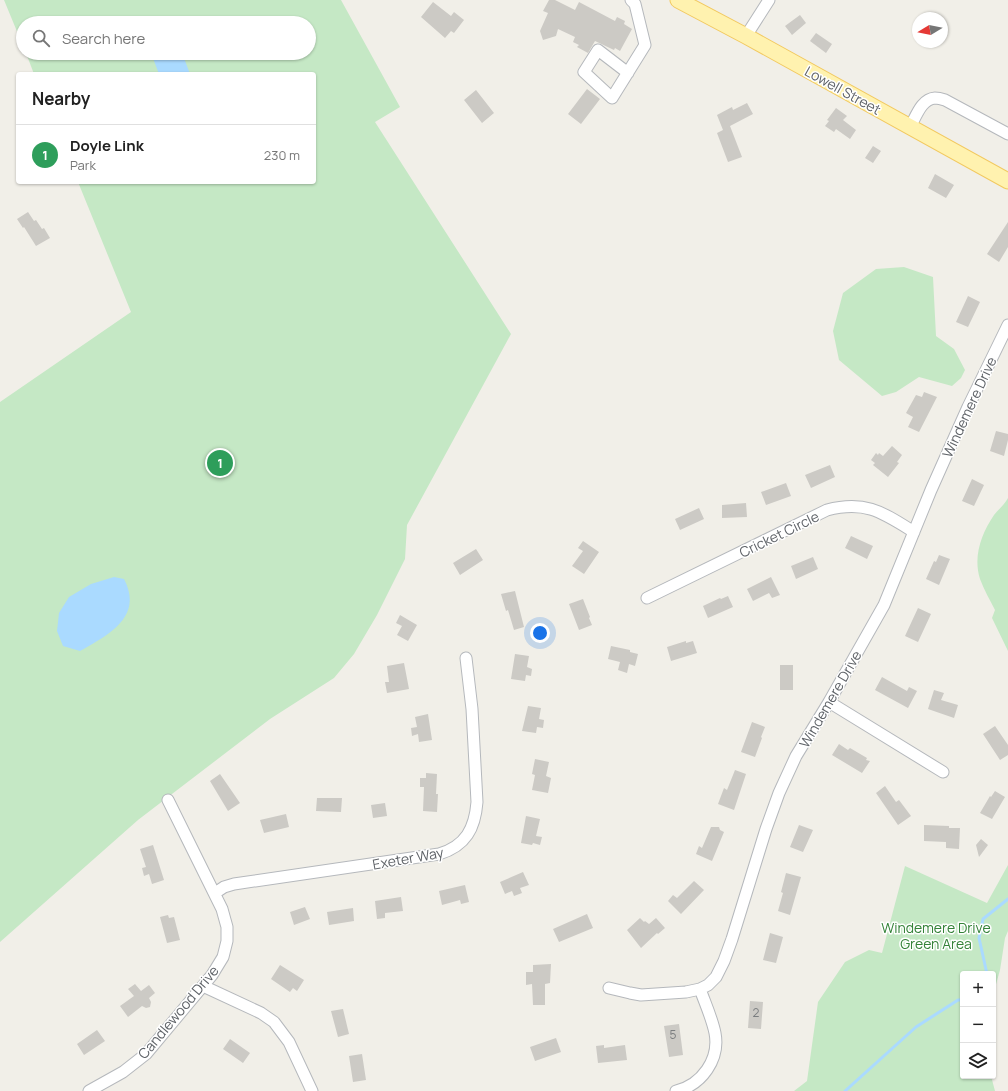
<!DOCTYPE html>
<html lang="en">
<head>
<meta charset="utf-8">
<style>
	:root { --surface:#fff; --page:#f2f2f2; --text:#222; --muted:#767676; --line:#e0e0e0; --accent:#ea580c }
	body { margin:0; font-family:Manrope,sans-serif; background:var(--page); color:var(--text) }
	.controls { position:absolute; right:12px; bottom:12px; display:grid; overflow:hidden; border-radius:4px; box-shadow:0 1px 3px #0004 }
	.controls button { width:36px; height:36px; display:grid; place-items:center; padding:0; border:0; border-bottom:1px solid var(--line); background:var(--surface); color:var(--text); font:20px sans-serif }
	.compass { position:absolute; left:912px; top:12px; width:36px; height:36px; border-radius:50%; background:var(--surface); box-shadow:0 1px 3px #0004; rotate:260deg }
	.you { position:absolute; left:540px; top:633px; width:14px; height:14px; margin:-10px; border:3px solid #fff; border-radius:50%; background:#1a73e8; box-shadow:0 0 0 6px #1a73e833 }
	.badge { display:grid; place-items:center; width:26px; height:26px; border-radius:50%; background:var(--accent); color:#fff; font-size:13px; font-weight:700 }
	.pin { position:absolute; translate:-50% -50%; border:2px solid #fff; box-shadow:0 1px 4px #0006 }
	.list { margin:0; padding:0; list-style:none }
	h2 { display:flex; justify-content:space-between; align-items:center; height:52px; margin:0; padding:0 16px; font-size:17px }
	h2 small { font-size:13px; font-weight:400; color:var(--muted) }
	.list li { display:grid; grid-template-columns:26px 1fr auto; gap:12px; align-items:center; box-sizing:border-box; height:60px; padding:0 16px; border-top:1px solid var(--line) }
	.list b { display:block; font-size:15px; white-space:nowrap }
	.list p { margin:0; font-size:13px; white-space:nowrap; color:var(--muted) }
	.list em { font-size:13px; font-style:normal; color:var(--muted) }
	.icon { flex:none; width:22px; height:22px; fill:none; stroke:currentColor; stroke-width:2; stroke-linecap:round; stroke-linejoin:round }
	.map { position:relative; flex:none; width:1008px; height:1091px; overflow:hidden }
	.search { position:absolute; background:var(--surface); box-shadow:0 1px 3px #0004; left:16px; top:16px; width:300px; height:44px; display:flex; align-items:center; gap:10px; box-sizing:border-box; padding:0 14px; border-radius:22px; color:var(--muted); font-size:15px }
	.panel { position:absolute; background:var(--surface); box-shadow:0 1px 3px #0004; left:16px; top:72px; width:300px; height:112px; border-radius:4px }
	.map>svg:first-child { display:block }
	.green { fill:#c5e8c5 }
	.water { fill:#aadaff }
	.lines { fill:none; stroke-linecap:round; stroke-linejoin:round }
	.stream { stroke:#aadaff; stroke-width:3 }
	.building { fill:#cccac5 }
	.minor-casing { stroke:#b5b8bc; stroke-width:13 }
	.major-casing { stroke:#f2c960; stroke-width:17 }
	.minor { stroke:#fff; stroke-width:11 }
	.major { stroke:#fff2af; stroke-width:15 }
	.labels { text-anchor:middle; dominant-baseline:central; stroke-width:3; stroke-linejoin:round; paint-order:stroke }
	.number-label { font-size:12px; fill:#7a7d7f }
	.street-label { font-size:14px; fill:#5f6368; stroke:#fff }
	.park-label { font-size:14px; fill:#348238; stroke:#fff }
</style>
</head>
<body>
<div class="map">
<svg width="1008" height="1091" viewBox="0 0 1008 1091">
	<rect width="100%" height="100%" fill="#f1efe8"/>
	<path class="green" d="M4,0H341L400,107L375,122L511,334L407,525L405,559L377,615L354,654L334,678L270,719L138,820L0,942V402L131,312L78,182H314V74H34L26,53H309V23H23V46Z
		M904,267L933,277L936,336L954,349L965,370L961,378L952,386L919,377L896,392L882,396L839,360L833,331L843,293L876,269Z
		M1008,498V651L992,618L995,610C990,600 984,590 980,579C973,557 981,534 994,515C999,509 1004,505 1008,498Z
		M1008,865V931L1005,938L1000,970L993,995V974H963V1076H991L995,1091H794L807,1081L818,1002L845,962L869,950L882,953L905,866L987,903Z"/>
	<path class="water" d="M151,53H181L184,58L190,74H159Z
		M114,577L124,579C144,617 108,635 80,651L63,646L57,631L59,613L69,597L91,584Z"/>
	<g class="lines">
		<path class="stream" d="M987,974L979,938L983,919L1008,899
			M845,1091L916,1027L958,1000H963"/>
	</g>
	<path class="building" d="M549,0H555L575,10L579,2L615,21L617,17L625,21L624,24L632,29L620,51L615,48L614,50L595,41L588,53L577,47L579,45L573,42L575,37L558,29L556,36L543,40L540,31L548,13L543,11Z
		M433,2L451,16L454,12L464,20L454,33L451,31L445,38L421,17Z
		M800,15L806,23L792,35L785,26Z
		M816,33L832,44L826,53L810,41Z
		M587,89L600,99L581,124L568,114Z
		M476,90L494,113L482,123L464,100Z
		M747,103L753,114L730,126L742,157L728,162L717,133L723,130L717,115L732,107L733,110Z
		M836,108L847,116L843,120L856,130L850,139L836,129L834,132L825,126L829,121L827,120Z
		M873,146L881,151L873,163L865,158Z
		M935,174L954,185L946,198L928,188Z
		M28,212L34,221L36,220L42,229L44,228L50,238L36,246L24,227L23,228L17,219Z
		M1008,222V247L999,262L987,254Z
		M968,296L980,302L968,327L956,322Z
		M924,392L937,397L919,432L908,427L913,417L906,413L916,395L922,397Z
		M996,431L1008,434V440L1004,456L990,451Z
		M892,446L902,455L897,462L899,463L888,477L873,465L875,463L871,460L876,453L878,455L879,453L883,456Z
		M830,465L835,477L811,488L805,475Z
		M972,479L984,485L974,506L962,501Z
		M786,483L791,496L766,505L761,492Z
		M746,503L747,517L722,518V505Z
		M699,508L704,519L680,530L675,519Z
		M851,536L873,546L867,559L845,548Z
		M583,541L599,552L584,574L572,566L583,551L578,548Z
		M476,549L483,560L460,575L453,563Z
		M939,555L950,559L939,585L926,579L934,561L936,562Z
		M813,557L818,569L796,579L791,566Z
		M771,577L780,595L772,598L769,593L753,601L747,589Z
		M515,591L524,627L514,630L508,610L506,611L501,594Z
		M728,596L733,607L708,618L703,606L720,598L721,599Z
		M583,599L590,617L589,618L592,625L579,630L569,604Z
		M918,608L931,614L918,642L905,636Z
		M400,615L417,625L408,641L397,635L402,626L396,623Z
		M686,641V643L693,641L697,653L671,661L667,647Z
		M611,646L630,650V652L638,654L635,666L629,664L627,673L618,670L620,662L608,659Z
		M515,654L529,656L527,667L532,669L531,676L526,675L525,681L511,679Z
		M404,663L409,689L387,693L385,682H389L387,666Z
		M780,665H793V690H780Z
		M882,677L907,691L909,687L917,691L908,708L875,690Z
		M934,690L944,693L941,700L958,705L954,718L928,709Z
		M528,706L541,708L539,719L544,720L543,728L537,727L536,733L522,731Z
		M428,714L432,740L419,742L418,734L412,736L411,728L417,727L415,717Z
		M752,722L765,727L761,737L762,738L755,757L741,752Z
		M995,726L1008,745V755L1000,760L983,734Z
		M839,744L848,750L850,748L867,758L866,760L870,761L862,773L832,755Z
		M535,759L549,762L546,776L551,778L548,793L532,790L535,775L532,774Z
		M735,770L746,774L734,810L718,804L724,788L727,790Z
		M426,773L437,774L436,794H438L437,812L423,811L424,787H420V778H426Z
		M220,774L240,803L228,811L210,781Z
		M885,786L896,802L899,800L911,816L898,825L876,793Z
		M995,791L1005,797L992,819L980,813L990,796L991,797Z
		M317,798H342L341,812L316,811Z
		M385,803L387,816L373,818L371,805Z
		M286,814L289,827L264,833L260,820Z
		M526,816L540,819L536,836L542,837L540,845L533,843L532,845L521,843Z
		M799,825L813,830L803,852L790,847Z
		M924,825L949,826V828H960L959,849L946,848V842L924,841Z
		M711,827H719L720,830L724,832L712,861L696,854L699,846L702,848Z
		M981,839L988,845L979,857L976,845Z
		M153,845L164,880L152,884L149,874L144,876L142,868L146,867L140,849Z
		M523,872L529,885L520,888L522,893L514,896L512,891L505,894L500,882Z
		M786,873L801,877L790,915L778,911L783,893L781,892Z
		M694,881L704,890L681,914L668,901L673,895L677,898Z
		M465,885L469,902L461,904L460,900L442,905L439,891Z
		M401,897L403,911L385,913V918L377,919L375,901Z
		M305,907L310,919L294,925L290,912Z
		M353,908L354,921L329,925L327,912Z
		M587,914L593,928L559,942L553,929Z
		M168,915L169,918L174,917L180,940L167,943L160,917Z
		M640,918L644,922L645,921L649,924L656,918L665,928L658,934L657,933L641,948L627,930Z
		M770,933L783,937L776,963L763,960Z
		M551,964L550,983L545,984V1005H533L532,984L526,985V972H533V965Z
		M280,965L304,980L297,991L293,988L290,992L271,979Z
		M135,984L141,991L149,985L155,993L149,998L151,1002L150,1007L146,1008L142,1006L128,1017L120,1006L134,996L128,989Z
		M750,1001L763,1002L761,1029L748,1028Z
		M343,1009L349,1034L338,1037L331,1011Z
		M679,1024L683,1055L669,1057L664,1026Z
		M97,1030L105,1041L84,1055L77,1044Z
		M556,1038L561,1052L535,1061L530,1047Z
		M230,1039L250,1053L243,1063L223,1049Z
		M604,1045V1048L625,1045L627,1060L598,1063L596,1046Z
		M362,1054L366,1080L353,1082L349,1056Z"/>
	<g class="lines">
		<defs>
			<path id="minor" d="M746,36L769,0
				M628,73L598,50L584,72L612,98L645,45L635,4L631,0
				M910,127C916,117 921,99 935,98C938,98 942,99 945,100L1008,134
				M647,598L827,510C865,500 882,512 914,532
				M829,702L943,772
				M215,893L224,887L234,884L439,854C466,846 475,828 477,802L472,709L466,658
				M203,986L261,1013L274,1022L289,1042L312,1091
				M609,988L630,993L641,995L686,992L700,989L708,985L716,977L724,961L732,939L766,829L779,793L796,756L829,702L884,605L931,490L968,407L1008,325
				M89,1091L123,1072L146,1054L212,975L223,957L227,941V927L222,909L168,800
				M676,1091C702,1085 720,1059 715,1033C712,1018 705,1003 700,989"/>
			<path id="major" d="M678,0L746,36L1008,181"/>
		</defs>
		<use href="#minor" class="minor-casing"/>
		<use href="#major" class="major-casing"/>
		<use href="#minor" class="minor"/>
		<use href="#major" class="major"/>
	</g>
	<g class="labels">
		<g class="number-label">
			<text x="756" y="1012">2</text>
			<text x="673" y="1034">5</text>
		</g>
		<g class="street-label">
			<text transform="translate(843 90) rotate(29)">Lowell Street</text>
			<text transform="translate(969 407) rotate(-65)">Windemere Drive</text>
			<text transform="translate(779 534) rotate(-26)">Cricket Circle</text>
			<text transform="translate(830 699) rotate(-60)">Windemere Drive</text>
			<text transform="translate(408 858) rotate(-10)">Exeter Way</text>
			<text transform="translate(178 1012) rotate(-50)">Candlewood Drive</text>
		</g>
		<g class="park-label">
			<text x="936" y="927">Windemere Drive<tspan x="936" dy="16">Green Area</tspan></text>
		</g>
	</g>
</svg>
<div class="controls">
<button>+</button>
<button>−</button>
<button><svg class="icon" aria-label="layers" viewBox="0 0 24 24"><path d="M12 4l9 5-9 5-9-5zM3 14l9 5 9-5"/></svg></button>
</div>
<svg class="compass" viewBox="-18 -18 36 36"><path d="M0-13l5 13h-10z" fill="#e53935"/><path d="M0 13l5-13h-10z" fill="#767676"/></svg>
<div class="you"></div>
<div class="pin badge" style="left:220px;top:463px;background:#2e9e5b">1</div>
<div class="search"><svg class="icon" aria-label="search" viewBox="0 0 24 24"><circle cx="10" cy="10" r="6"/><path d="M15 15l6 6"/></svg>Search here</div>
<section class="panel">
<h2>Nearby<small></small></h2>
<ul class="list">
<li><span class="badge" style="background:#2e9e5b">1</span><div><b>Doyle Link</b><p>Park</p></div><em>230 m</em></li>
</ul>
</section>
</div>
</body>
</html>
